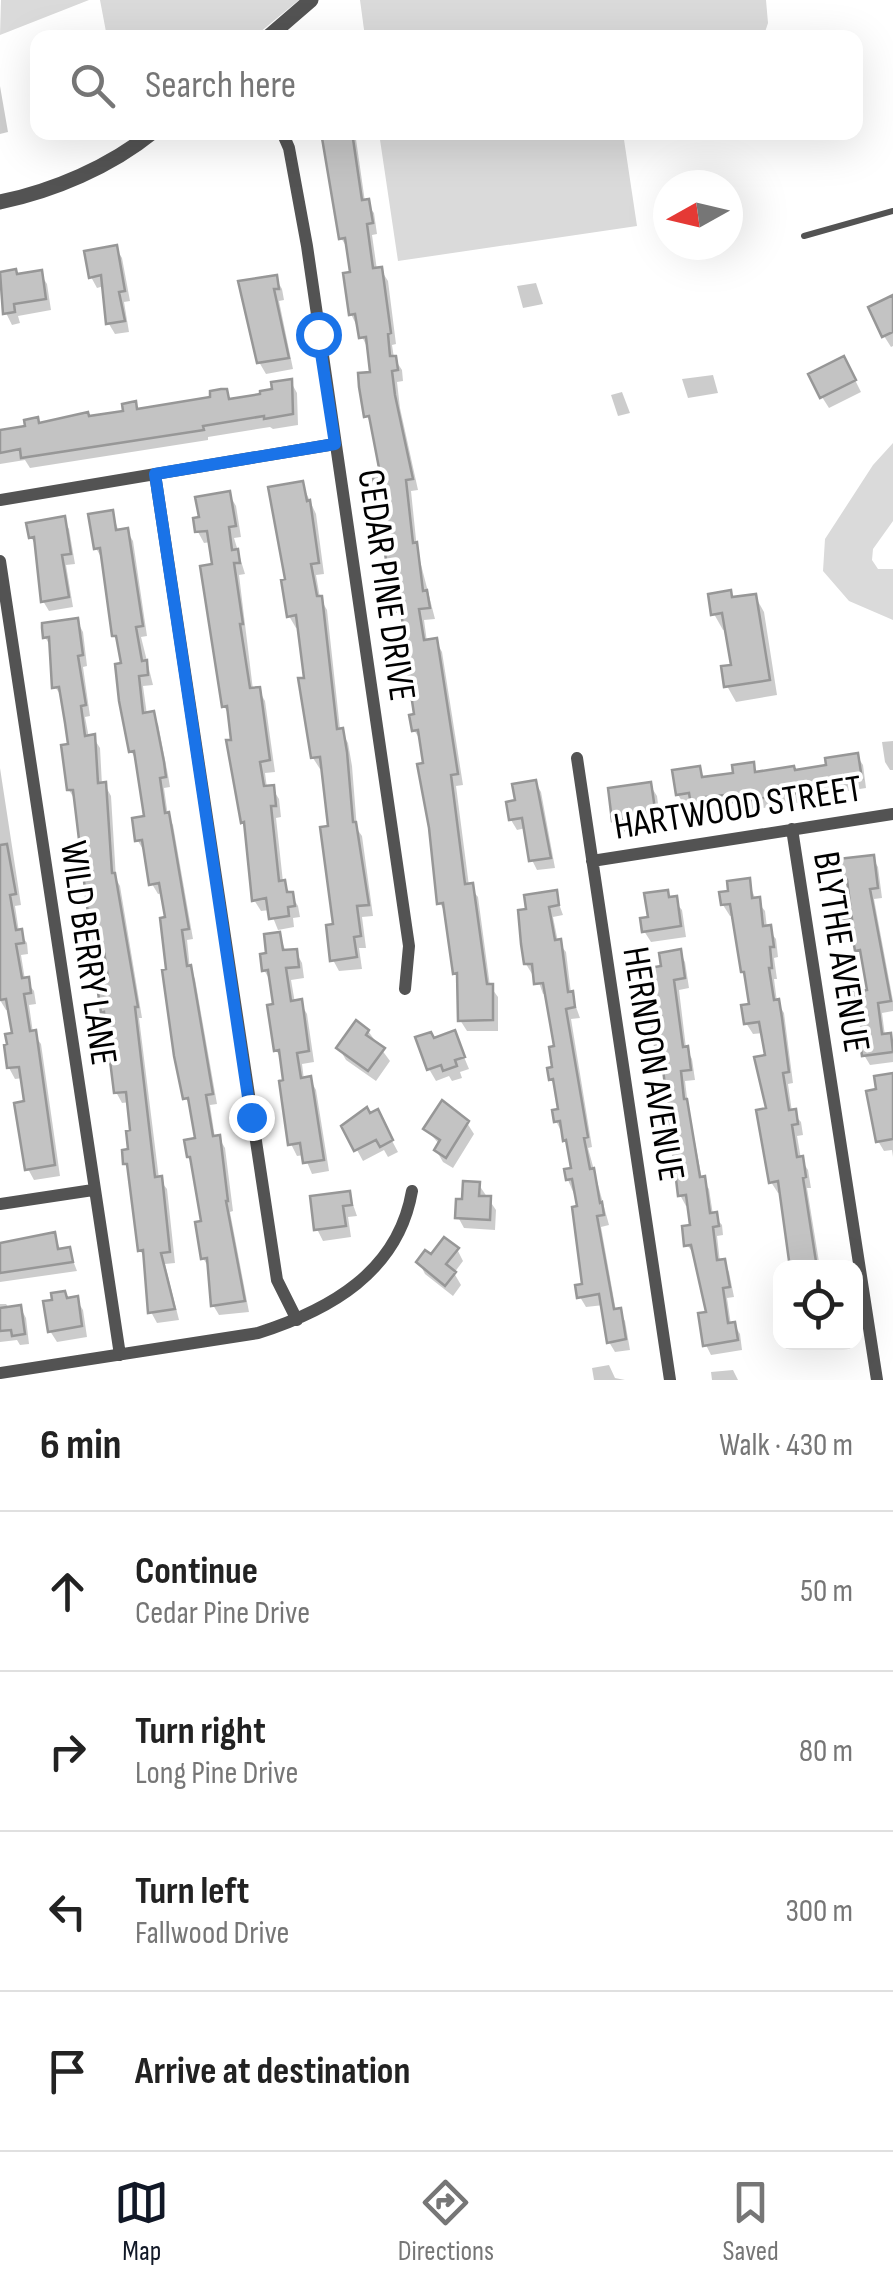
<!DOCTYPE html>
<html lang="en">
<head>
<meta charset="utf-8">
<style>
	:root { --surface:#fff; --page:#f2f2f2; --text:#222; --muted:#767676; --line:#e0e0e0; --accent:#111827 }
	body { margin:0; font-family:"Sofia Sans Condensed",sans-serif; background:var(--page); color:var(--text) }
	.controls { position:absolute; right:30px; bottom:30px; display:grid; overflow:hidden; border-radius:20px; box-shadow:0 10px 40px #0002 }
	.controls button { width:90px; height:90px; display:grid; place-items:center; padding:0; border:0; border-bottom:2px solid var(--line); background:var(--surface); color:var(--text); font:50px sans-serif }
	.compass { position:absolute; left:653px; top:170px; width:90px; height:90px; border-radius:50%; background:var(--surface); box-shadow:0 10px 40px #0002; rotate:262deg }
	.stop { position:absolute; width:30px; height:30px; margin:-22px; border:8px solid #1a73e8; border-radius:50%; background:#fff }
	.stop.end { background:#1a73e8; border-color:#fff; box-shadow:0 2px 10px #0008 }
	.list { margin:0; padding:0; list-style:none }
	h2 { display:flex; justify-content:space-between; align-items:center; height:130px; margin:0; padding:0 40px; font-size:42px }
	h2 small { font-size:32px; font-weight:400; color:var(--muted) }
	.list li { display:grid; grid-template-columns:65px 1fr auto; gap:30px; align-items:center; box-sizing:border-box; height:160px; padding:0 40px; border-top:2px solid var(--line) }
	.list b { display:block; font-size:38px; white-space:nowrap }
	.list p { margin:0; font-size:32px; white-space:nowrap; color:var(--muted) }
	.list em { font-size:32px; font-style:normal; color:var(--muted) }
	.icon { flex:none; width:55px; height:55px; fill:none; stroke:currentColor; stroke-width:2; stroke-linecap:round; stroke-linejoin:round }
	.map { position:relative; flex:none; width:893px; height:1380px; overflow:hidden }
	.search { position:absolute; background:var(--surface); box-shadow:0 10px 40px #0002; left:30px; right:30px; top:30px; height:110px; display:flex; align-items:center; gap:25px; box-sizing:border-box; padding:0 35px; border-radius:20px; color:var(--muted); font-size:38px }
	.sheet { height:770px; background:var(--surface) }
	nav { display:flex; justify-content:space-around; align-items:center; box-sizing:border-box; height:140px; border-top:2px solid var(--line); background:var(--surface); font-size:28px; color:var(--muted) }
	nav a { display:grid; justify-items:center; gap:5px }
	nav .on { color:var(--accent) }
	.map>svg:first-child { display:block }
	.green { fill:#dadada }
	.shadow { fill:#0003 }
	.building { fill:#c3c3c3; stroke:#979797; stroke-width:2.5 }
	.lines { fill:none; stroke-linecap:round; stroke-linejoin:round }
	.service { stroke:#535353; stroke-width:6 }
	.minor { stroke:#535353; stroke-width:12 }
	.tertiary { stroke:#535353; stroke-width:15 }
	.route { stroke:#1a73e8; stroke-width:12 }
	.labels { text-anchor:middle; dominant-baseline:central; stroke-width:8; stroke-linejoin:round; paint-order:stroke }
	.street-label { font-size:38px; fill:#000; stroke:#fff }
</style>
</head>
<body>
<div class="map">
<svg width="893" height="1380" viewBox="0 0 893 1380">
	<rect width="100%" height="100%" fill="#fff"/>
	<path class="green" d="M1,0H89L0,35Z
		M100,0H299L254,37H107Z
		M360,0H766L768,23L763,38L365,37Z
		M379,133H623L637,226L398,261Z
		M893,443V521L873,549L872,560L878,569H893V620L849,601L823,571L825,539L873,465Z"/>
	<path class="shadow" d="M0,86L8,132L0,134Z
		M320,132H355L365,202L374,213L377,234L372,235L377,270H381L388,281L396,344L392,345L394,358L402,370L403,381L397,382L400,408L418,490L411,491L417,549L435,619L424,620L427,642L436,641L442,652L463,785L456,786L469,886L478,897L490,986L498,997V1031H467L460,1020L459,979L446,914L440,903L426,766L421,741L414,730L417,717L413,692L406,681L411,667L403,622L397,611L387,495H383L377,484L381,470L374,429L367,416L373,374L368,349L351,314L352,274L348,249L341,238Z
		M116,248L122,258L130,301L124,302L129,332L115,334L109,324L104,286L97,288L91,277Z
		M14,272L17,277L40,273L47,284L51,310L18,316L20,323L12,325L6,313L0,274Z
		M275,277L282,289L284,300L279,301L293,369L266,374L259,362Z
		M536,283L543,304L523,308L517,286Z
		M893,298V346L891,347L884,336Z
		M850,370L861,392L829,408L822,397Z
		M713,375L718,393L688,398L682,379Z
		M291,382L297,393L298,425L273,429L270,427L208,437V440L30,468L25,460L0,464V433L126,413L134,404L138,411L213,399L225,391L231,401L275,391Z
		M622,392L630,413L618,416L611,395Z
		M302,484L316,514L324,574L316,575L320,598L327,610L340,729L348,743L352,766L357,829L362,836L373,916L362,917L366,948H359L362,969L339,971L333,960L336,927L324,768L320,769L313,758L300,627L296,628L289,616L288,581Z
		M229,494L236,506L241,537L234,538L245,574L239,575L253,690L258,689L265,701L275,772L265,773L267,788H272L279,799L281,817L276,818L283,882L298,906L300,917L293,918L294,927L278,930L270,910L261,911L254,900L231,719L224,706L215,566L211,542L204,543L198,532Z
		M112,513L119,532L127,531L133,541L147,636L141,637L153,685L143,686L147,715L152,714L158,724L168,775L170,787L164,788L168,816L173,825L193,939L187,940L190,969L195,979L217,1104L210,1105L215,1138H219L225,1148L233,1211L230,1212L249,1312L219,1315L213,1305L209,1268L203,1258L204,1223L194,1164L189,1156L198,1140L193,1110L186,1098L169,971L168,920L163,893L158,894L152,884L144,851L138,841L147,818L137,761L131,751L120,645L115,636L102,559L96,548Z
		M63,519L69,529L75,564L66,565L73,607L49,611L43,601L37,548L31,537Z
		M730,593L734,600L755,596L764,612L777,695L736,702L727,686L733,667L727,629L723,630L714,614Z
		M77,621L83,632L87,666L83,667L90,716L85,717L89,738L93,737L100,748L102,785H105L111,796L116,879L120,886L142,1018H139L159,1179L167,1189L175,1263L165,1264L179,1320L157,1323L151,1312L146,1260L140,1250L130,1171L126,1164L133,1132L130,1102L122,1103L116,1092L108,1019L104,1012L111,979L108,956L101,957L94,946L75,800L69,790L71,746L63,698L55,687L52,649L45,637Z
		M893,741V770H890L885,762L882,742Z
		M857,756L863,765L866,788L816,796V800L751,810L746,802L709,806L710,812L699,814L692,803L684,804L678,795L699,769L705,779L736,775L753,765L758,774L795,772L828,767Z
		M0,768L21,905L15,906L19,932L27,943L28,954L21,955L25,980L34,991L36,1004L29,1005L33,1033L41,1044L60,1176L34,1180L28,1169L27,1103L23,1078L15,1079L9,1068L15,1035L10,1010H6L0,1000Z
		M535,782L541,792L555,868L537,870L532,860L526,828L517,830L511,820L518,802Z
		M650,785L657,796L661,827L621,832L615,820Z
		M872,857L878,867L882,898L874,899L893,1001V1011L882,1013L885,1036L889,1035L893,1042V1062L870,1065L864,1055L870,992L863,959L856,943L853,944L848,934L854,921L850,890L843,880Z
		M748,881L756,900L765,911L767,928L776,939L778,957L774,958L777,979H774L777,1002L784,1013L793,1083L788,1084L792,1112L801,1122L803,1135L797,1136L801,1159L808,1170L811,1188H807L820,1268H791L782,1192L778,1193L771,1182L767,1057L763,1033L753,1034L746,1023L752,1006L747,978L743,971L735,915L730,916L723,905Z
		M667,892L682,910L686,937L651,942L644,931Z
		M555,893L563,915L553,917L558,942L566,952L571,993L580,1018L571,1019L592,1147L588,1148L609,1225L601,1227L616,1311H619L625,1321L630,1350L615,1352L609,1342L604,1305L586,1307L580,1297L585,1286L580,1208L568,1180L567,1171L574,1170L570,1149L556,1121L561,1111L558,1090L551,1079L556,1049L548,993L543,994L536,974H532L526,964L521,912Z
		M279,934L286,952H296L302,963L304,978L291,980L295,1003L300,1002L307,1014L314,1062L302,1064L304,1080L310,1079L316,1090L329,1171L312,1174L304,1155L297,1156L291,1144L286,1082L283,1062L276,1050V1006L271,982L264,970Z
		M680,952L685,962L689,988L679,990L686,1048L692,1059L695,1080L685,1081L688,1106L702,1179L709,1189L713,1215L722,1225L723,1235L717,1236L720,1262H724L729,1272L734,1297L727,1298L731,1325L734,1324L740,1334L742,1350L711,1355L706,1345L709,1314L695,1255L687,1245L692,1227L690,1205L686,1206L680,1195L667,1078L661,1068L658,1024L664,969Z
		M368,1031L390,1061L376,1081L346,1060L339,1048Z
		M454,1033L469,1069L460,1072L462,1078L452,1081L449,1076L436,1081L429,1069L434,1040Z
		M893,1075V1157L892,1150L884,1151L878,1141L879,1091Z
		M467,1123L474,1134L453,1168L443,1162L436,1150L440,1145L426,1129Z
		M383,1124L398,1152L388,1157L384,1150L363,1161L344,1126Z
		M479,1185L496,1210L495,1230L464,1228L458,1217L465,1202Z
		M349,1193L357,1216L348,1217L351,1237L323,1241L317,1229Z
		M54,1235L61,1251L69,1250L77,1271L0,1282V1245Z
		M457,1249L463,1261L454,1273L461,1285L453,1296L425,1274L419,1262Z
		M76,1299L83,1310L87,1337L57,1342L50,1331Z
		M0,1304H6L10,1309L20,1307L26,1318L29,1344L20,1345L17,1340L0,1342Z
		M609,1365L615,1378L625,1380H594L592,1368Z
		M733,1370L738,1380H712L711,1372Z"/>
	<path class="building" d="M321,132H352L362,200L369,199L373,223L367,224L373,268L382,267L391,333L388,334L390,356H396L398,370L392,371L395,395L413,479L406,480L413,543L417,542L423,591L427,590L430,608L419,609L424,640L437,638L458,774L451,775L465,884L473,883L487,984H493V1020L458,1021L457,973L453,974L443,903L437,904L429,828L417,764L423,763L418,730L412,731L409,715L414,714L409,681L404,682L401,666L408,665L401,611L394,612L382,534L380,519L387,518L383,484L374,485L372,469L379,468L369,416L364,417L359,387L358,373L370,372L366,337L359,338L355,314L349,315L343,273L350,272L345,238L339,239Z
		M117,245L125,291L119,292L125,321L106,324L101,275L89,278L84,251Z
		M16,269L17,274L42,270L46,299L14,304L15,312L3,314L0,272Z
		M277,275L279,289H274L289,358L257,363L238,281Z
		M893,295V332L882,337L868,307Z
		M844,356L856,380L820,398L808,374Z
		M292,379L293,414L264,419V416L203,426L204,430L21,458L20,449L0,453V430L25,426L24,420L38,417L39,423L88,412L89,416L123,411L122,404L136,401L137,409L210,397V391L221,389H227L229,399L260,394V391L272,389L271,382Z
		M303,481L307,501L310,500L319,563L311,564L317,596H322L337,729L343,728L347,752L353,822H356L369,905L357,906L361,936L354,937L357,957L330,961L326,925L333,924L320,827L328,826L320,757L311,758L298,678H304L296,615L287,617L281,580L285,579L268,487Z
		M230,491L236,526L229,527L232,550L238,549L240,563H234L243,624H240L250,688L260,687L270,760L260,762L264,786L274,785L276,806H271L279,881L285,880L287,892H293L295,906L288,907L289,916L269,919L266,898L252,901L244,822L241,823L226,740H231L227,706L222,707L200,566L212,564L207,531L195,532L193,518L199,517L195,497Z
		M113,510L116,530L128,528L143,626L136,627L142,661L147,660L148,675L139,676L143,713L154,711L164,762L166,777L160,778L165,813L169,812L189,929L182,930L187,966L191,965L213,1094L206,1095L213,1136L220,1135L228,1201H226L245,1301L211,1306L207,1258L201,1259L195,1222L201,1221L190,1157H187L184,1140L195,1138L188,1098L183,1099L174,1056L162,970L166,969L160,918L165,917L159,883L149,885L142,840L135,841L132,818L144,816L134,751L129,752L119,701L115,664L121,663L116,636H112L100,548L94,549L88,514Z
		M65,516L71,554L62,555L69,597L41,602L34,537L29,538L26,523Z
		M731,590L732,597L756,594L770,680L724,687L721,666L731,665L722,613L711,615L708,594Z
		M78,618L83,655L78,656L86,705L81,706L85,736L95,734L98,783L106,782L112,873H115L138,1007H135L155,1177L162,1176L170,1252L161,1253L175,1309L148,1313L143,1250L138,1251L127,1164H123L122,1150L128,1149L126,1131L130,1130L126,1092L114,1093L104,1012L101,1013L96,979L108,977L103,945L92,947L73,790H67L61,745L68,744L65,723L59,687L52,688L49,637L43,638L42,628V623Z
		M858,753L862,779L812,787L813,791L743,801L742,793L705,797L706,803L691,805L689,793L676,795L672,770L700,766L702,777L733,773L732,765L754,762L755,772L794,766L795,770L826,765L825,758Z
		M536,780L551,858L529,861L522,818L509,820L506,802L515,800L512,784Z
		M651,782L656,816L612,821L608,788Z
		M7,844L16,894L10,895L16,930L22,929L24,943L16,944L22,978L29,977L31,993L24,994L30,1031L36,1030L55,1165L25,1170L14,1103L24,1101L19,1067L7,1068L4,1045L7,1044L5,1034L12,1033L6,999L0,1000V845Z
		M874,855L878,888L870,889L891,1001L878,1003L882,1034L891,1033L893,1052L862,1056L860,1041L864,1040L854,992L867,990L860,950L855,951L852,934L845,935L843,920L852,919L847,880L840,881L837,859Z
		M750,878L752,898L760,897L763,926L771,925L774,947H770L772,968H769L774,1000L779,999L782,1018L789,1072L783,1073L789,1110L796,1109L798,1124L792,1125L797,1157L803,1156L806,1177L803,1178L817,1268H790L778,1181L769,1183L756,1110L766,1108L754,1057L765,1055L759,1022L744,1024L741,1005L749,1004L744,972H741L730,904L721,905L719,892L728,891L727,881Z
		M557,890L559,905L549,907L555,940L561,939L568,992L573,991L575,1007L566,1009L588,1137L584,1138L590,1169L594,1168L600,1203L602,1202L604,1215L597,1216L614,1309L621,1308L626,1339L607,1343L599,1294L577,1298L575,1285L582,1284L572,1207L577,1206L572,1179L566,1180L564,1169L571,1168L566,1140L563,1141L560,1121L554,1122L552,1110L558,1109L553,1079L549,1080L547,1068L552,1067L549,1047L554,1046L543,983L534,984L532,964H524L521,944L518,910L526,909L524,895Z
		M668,890L669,897L677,896L681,926L642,932L640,918L648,917L644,893Z
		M280,932L283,950L297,949L299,967L286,968L291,1001L302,999L309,1051L297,1053L301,1078L311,1076L324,1160L303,1163L300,1143L288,1145L279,1081L283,1080L279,1050L274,1051L267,1005L273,1004L268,970L262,971L260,954L266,953L264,934Z
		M681,949L685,978L674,980L683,1047L688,1046L691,1070L681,1071L684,1099H687L700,1177L705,1176L710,1213L717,1212L719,1226L713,1227L717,1260L725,1259L730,1287L723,1288L728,1323L735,1322L738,1340L703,1346L698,1313L706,1312L691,1245L684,1246L682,1226L690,1225L686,1195L678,1196L663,1069H659L651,1022H655L649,968L661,966L659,953Z
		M356,1020L369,1030L366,1035L385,1048L368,1071L336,1048Z
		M455,1030L465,1057L455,1060L457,1066L443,1071L441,1065L427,1070L415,1037L431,1032L434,1038Z
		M893,1073V1139L876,1142L866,1091L876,1089L874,1076Z
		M442,1100L469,1121L446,1158L434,1150L440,1140L423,1129Z
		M367,1107L370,1113L378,1109L393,1140L380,1147L376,1140L354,1151L341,1126Z
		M463,1181L480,1182L479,1196H491L490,1220L455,1218L456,1199H462Z
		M350,1191L352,1205L343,1206L346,1226L314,1230L310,1196Z
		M55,1232L58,1249L70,1247L73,1262L0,1273V1243Z
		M444,1237L459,1248L446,1264L456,1272L445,1286L416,1262L425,1250L431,1254Z
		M65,1291L67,1298L78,1296L82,1326L48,1332L43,1301L52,1300L51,1293Z
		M21,1305L25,1334L12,1336L11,1330L0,1331V1308Z"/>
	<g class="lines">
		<path class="service" d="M804,236L893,211"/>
		<path class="minor" d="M282,132L289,148L307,246L409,946L405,989
			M155,474L277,1280L297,1320
			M0,500L335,444
			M0,561L120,1355
			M577,758L670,1380
			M792,829L877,1380
			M592,861L893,814
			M0,1204L93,1190
			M0,1373L258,1333C330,1310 398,1272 412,1191"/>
		<path class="tertiary" d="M267,38L311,0
			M0,202C53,191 110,167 153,132"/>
	</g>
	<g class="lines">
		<path class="route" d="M251,1117L155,474L335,444L318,334"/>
	</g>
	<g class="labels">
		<g class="street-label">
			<text transform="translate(386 585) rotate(82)">CEDAR PINE DRIVE</text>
			<text transform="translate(738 808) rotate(-9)">HARTWOOD STREET</text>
			<text transform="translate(841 952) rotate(81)">BLYTHE AVENUE</text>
			<text transform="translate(88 953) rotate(82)">WILD BERRY LANE</text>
			<text transform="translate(653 1064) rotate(81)">HERNDON AVENUE</text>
		</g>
	</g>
</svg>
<div class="controls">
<button><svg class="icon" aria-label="locate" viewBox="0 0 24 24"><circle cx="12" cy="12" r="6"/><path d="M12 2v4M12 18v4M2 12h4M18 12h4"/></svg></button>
</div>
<svg class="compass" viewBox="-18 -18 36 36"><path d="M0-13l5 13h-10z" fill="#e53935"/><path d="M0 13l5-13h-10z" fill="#767676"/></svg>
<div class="stop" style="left:318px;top:334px"></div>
<div class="stop end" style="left:251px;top:1117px"></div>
<div class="search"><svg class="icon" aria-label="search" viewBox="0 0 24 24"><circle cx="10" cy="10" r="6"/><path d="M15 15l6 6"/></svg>Search here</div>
</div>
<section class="sheet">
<h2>6 min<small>Walk · 430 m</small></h2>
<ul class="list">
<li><svg class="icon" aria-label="ahead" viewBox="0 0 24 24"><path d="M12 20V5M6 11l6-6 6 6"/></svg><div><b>Continue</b><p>Cedar Pine Drive</p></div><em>50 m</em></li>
<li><svg class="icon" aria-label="right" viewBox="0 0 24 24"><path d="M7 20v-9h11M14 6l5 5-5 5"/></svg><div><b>Turn right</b><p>Long Pine Drive</p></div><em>80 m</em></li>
<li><svg class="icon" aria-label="left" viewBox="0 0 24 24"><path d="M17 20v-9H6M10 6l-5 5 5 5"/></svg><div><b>Turn left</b><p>Fallwood Drive</p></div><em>300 m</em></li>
<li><svg class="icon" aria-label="arrive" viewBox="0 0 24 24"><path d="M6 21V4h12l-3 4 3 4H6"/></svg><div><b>Arrive at destination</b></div></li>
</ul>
</section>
<nav>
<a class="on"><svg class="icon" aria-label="map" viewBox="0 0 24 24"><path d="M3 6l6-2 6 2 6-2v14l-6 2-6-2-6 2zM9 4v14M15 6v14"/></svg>Map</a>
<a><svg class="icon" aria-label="directions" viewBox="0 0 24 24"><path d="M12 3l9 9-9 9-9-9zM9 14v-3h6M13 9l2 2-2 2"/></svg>Directions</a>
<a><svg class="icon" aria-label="saved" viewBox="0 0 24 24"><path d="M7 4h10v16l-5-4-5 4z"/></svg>Saved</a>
</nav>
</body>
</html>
